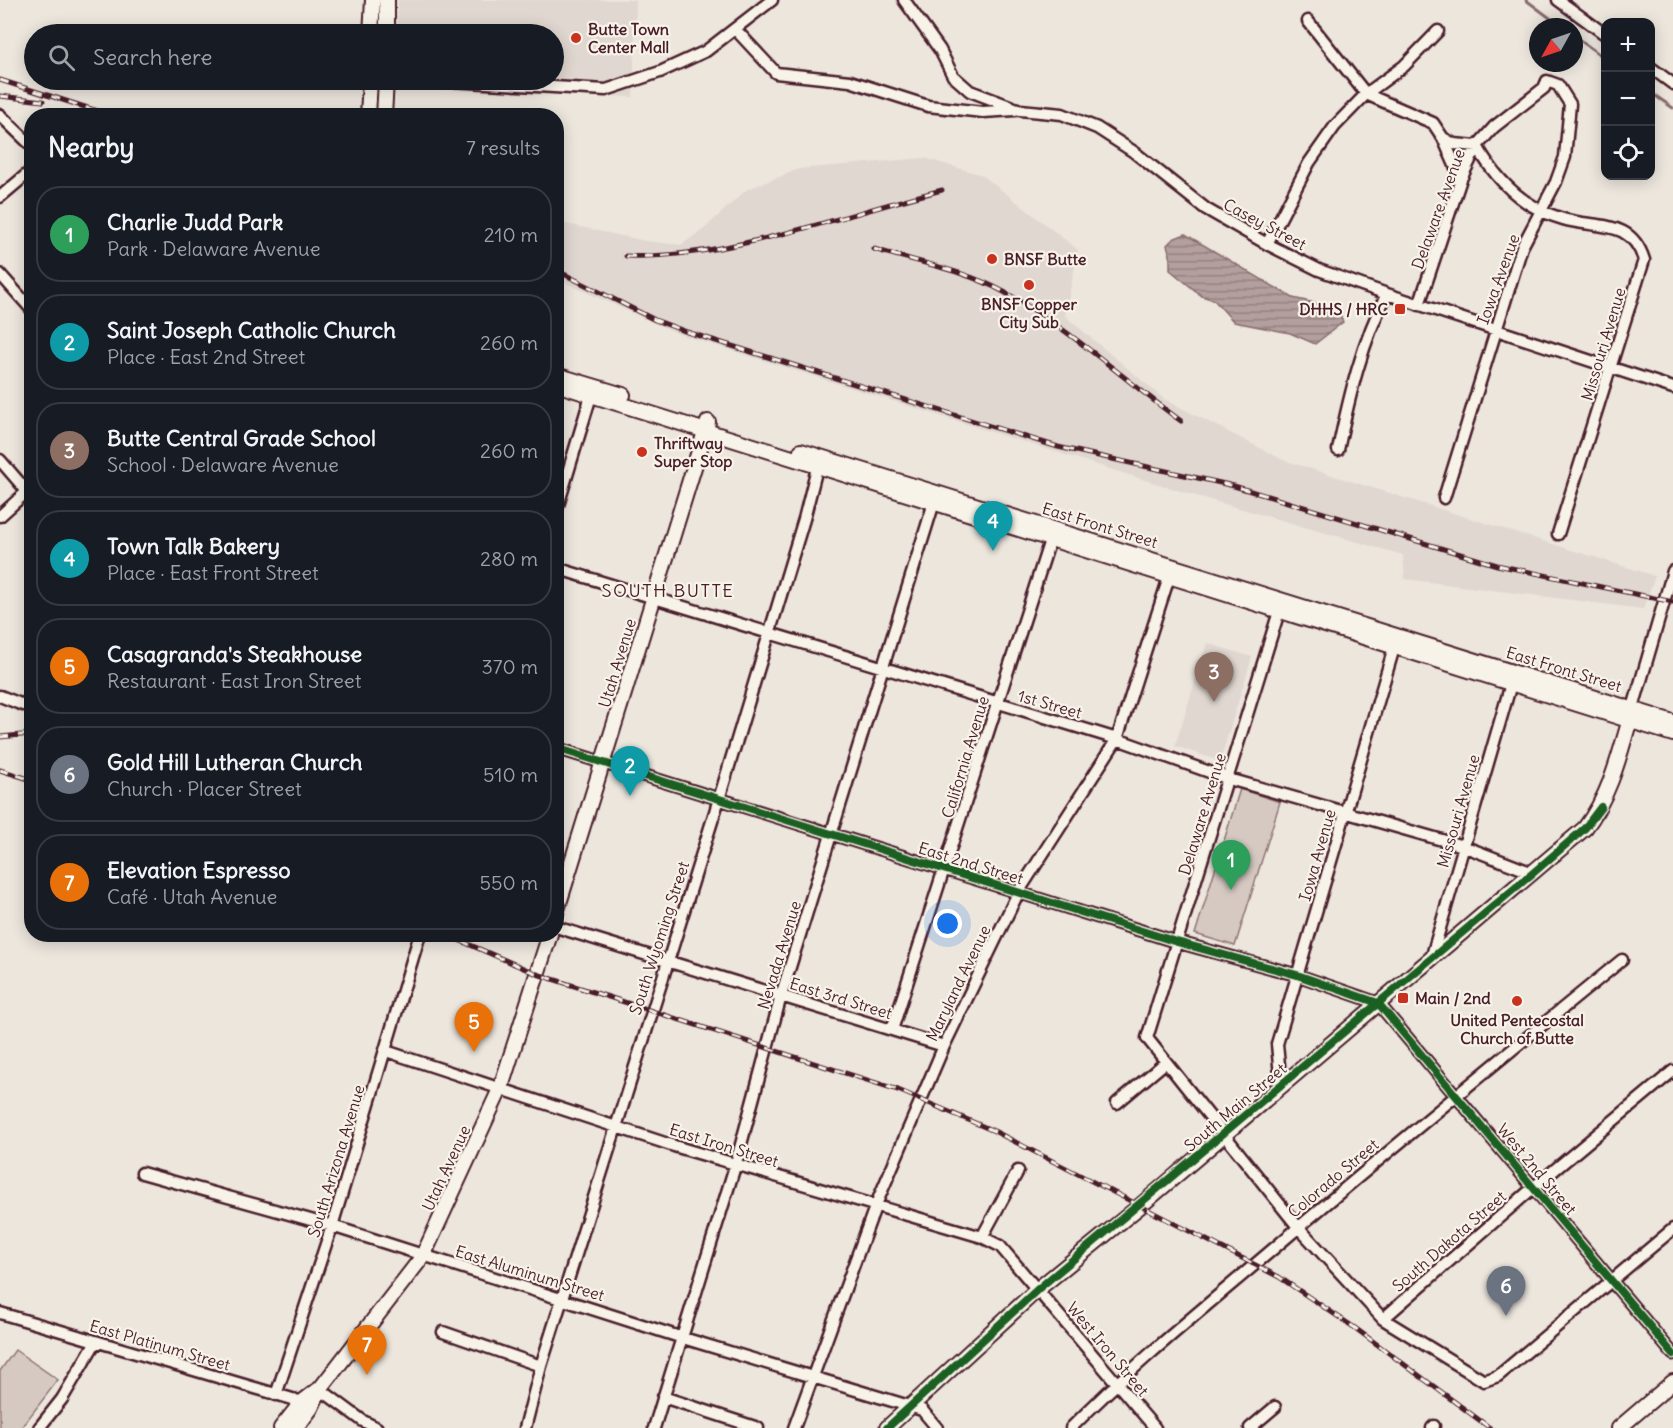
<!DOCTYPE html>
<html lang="en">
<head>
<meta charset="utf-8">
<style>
	:root { --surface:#171b24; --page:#242831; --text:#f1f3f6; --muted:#9ea1a6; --line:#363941; --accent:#c8321e }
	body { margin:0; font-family:Delius,sans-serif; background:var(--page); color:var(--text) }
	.controls { position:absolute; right:18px; top:18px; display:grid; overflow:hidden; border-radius:12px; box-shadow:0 3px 15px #0003 }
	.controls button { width:54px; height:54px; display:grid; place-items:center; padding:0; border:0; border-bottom:2px solid var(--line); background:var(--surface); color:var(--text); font:30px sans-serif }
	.compass { position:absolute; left:1529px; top:18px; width:54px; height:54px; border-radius:50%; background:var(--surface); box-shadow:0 3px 15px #0003; rotate:230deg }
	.you { position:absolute; left:948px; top:924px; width:21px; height:21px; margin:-15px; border:4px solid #fff; border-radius:50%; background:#1a73e8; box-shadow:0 0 0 9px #1a73e833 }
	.badge { display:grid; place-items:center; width:39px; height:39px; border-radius:50%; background:var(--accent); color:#fff; font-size:20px; font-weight:700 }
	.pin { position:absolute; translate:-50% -50px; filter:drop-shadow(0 2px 3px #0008) }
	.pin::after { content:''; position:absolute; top:32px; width:21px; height:18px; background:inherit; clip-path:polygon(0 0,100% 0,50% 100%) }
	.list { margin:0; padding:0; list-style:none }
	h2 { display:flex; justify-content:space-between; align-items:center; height:78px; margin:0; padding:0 24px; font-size:26px }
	h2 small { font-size:20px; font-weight:400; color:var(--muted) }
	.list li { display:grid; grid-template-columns:39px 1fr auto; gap:18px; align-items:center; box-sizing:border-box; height:96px; margin:0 12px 12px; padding:0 12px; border:2px solid var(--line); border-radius:24px }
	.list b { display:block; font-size:22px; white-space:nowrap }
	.list p { margin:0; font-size:20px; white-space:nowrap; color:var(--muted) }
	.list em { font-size:20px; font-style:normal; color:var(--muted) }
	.icon { flex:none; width:33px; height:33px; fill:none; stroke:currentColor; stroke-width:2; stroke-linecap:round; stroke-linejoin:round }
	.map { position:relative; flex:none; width:1673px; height:1428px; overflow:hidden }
	.search { position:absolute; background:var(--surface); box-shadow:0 3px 15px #0003; left:24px; top:24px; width:540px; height:66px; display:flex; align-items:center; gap:15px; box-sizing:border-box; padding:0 21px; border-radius:33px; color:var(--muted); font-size:22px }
	.panel { position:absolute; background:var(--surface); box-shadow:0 3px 15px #0003; left:24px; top:108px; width:540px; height:834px; border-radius:24px }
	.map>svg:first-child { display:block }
	.built { fill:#e0d7d0 }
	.green { fill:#d5c9c2; stroke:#907476; stroke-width:1.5 }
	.water { fill:url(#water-rules); stroke:#896c6f; stroke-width:1.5 }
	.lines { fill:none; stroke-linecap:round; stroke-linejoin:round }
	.stream { stroke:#896c6f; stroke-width:3 }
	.minor-casing { stroke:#4a1f2b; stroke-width:15 }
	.major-casing { stroke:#4a1f2b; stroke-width:18 }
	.minor { stroke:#f7f3e8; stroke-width:10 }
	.major { stroke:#f7f3e8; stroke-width:14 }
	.rail-casing { stroke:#4a1f2b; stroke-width:5 }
	.rail { stroke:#f7f3e8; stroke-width:3; stroke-dasharray:9; stroke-linecap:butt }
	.cycleway-casing { stroke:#f7f3e8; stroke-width:11 }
	.cycleway { stroke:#1b5e20; stroke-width:8 }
	.poi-dot { fill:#c8321e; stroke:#f7f3e8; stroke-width:2 }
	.labels { text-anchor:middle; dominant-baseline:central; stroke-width:4.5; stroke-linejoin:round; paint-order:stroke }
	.poi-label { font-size:16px; font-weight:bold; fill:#4a1f2b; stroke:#f7f3e8; text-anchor:start }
	.street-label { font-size:16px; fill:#4a1f2b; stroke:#f7f3e8 }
	.neighbourhood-label { font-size:18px; letter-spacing:1.5px; fill:#4a1f2b; stroke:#f7f3e8 }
</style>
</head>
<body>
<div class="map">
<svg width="1673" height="1428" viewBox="0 0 1673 1428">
	<defs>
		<pattern id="water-rules" width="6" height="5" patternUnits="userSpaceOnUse" patternTransform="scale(1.5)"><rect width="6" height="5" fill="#b39f9d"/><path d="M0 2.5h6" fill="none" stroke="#948180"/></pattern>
	</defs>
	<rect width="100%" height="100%" fill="#ece6dd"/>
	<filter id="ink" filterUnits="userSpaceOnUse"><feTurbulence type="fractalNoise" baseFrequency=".0167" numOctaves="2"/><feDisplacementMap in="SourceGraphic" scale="12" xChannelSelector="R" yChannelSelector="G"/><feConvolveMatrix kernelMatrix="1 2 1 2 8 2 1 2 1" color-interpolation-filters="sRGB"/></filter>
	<g filter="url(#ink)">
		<path class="built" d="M398,0H636L633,97L395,88V80H554V34H397Z
			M924,158L982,175L1078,250L1065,316L1164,399L1283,460L1655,576L1643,609L1405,579L1403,555L1193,495L679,334L557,279V222L645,241L681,245L704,229L746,190L799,169Z
			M1207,643L1252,657L1220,761L1175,746Z"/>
		<path class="green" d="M1240,789L1280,802L1235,946L1195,934Z
			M15,1350L58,1380L21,1428H0V1371Z"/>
		<path class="water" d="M1185,234L1293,298L1315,303L1340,315L1343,322L1315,344L1290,333L1234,322L1214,300L1202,296L1170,270V255L1167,245L1173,239Z"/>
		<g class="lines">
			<path class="stream" d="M1526,0L1562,27
				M1574,36L1606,59
				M1650,92L1673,108"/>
			<defs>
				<path id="minor" d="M904,0L940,50L953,76L970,91L1020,110L1062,114L1097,128L1134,152L1206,209L1267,244L1319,270L1387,294L1673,388
					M1558,0L1606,35
					M1308,21L1366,94L1433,123L1443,138L1454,144L1477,146C1496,180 1524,208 1563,219C1597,229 1631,218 1644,260L1558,534
					M736,30L776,73L850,81L928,106L983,112L1015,110
					M1650,67L1673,84
					M433,80L606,90L660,72L706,51L772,0
					M0,115L32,146
					M1443,138L1461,179
					M0,197L32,170
					M1267,244L1309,163L1335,126L1366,94L1404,66L1438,31
					M0,274L32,310
					M1419,305L1461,179L1477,146L1494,127L1544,88L1547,81L1558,85L1570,104L1565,157L1556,182L1522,247L1444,498
					M1338,450C1349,398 1362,341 1387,294
					M0,460L32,497
					M556,512L593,389
					M0,516L31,488
					M556,568L1117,739L1229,779L1463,846L1533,873
					M1281,605L1147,1038L1298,1227L1383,1319L1484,1381L1498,1376L1673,1229
					M0,696L23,705L32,697
					M1633,708L1673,571
					M556,748L1177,942L1297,975L1378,1003L1673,1354
					M556,927L944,1046
					M1431,959L1513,677
					M892,1030L1052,534
					M386,1051L674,1146L982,1237L1000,1246L1155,1428
					M1281,1086L1277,1044L1396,641
					M1117,1103L1166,1062
					M142,1173L332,1226L683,1338L909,1406L922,1410L937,1428
					M982,1237L1018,1171
					M0,1313L306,1403
					M1383,1319L1534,1187L1673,1071
					M443,1332L541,1366
					M320,1389L363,1421L377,1428
					M276,1395L332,1226L420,934
					M663,1397L758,1428
					M39,1428L62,1399L95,1343
					M525,1428L541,1366L719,799L804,519L819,460
					M654,1428L736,1163L781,996L936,496
					M794,1428L875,1207L944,1046L1019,891L1117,739L1171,571
					M1071,1428C1134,1364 1204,1308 1272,1250C1387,1152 1504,1056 1622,960
					M1250,1428L1275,1407
					M1432,1428L1434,1426"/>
				<path id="major" d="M371,34L373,0
					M387,34V0
					M368,116L370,80
					M384,116L386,80
					M556,375L623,395
					M556,384L1673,734
					M801,451L1673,722
					M556,913L708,422
					M281,1428L301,1403L318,1390
					M296,1428L311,1408L320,1389L423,1256L501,1087L550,934
					M887,1428L1038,1289L1140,1206L1585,828C1611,794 1620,753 1632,712
					M1619,1428L1673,1382"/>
			</defs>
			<use href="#minor" class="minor-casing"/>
			<use href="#major" class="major-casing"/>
			<use href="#minor" class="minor"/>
			<use href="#major" class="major"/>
			<defs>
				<path id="rail" d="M0,80L113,116
					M0,96L43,101
					M874,249C916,262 965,270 1004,292C1068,327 1122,378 1181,421
					M626,256C725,260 845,214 942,190
					M556,270L655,320L687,332L1058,447L1234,486L1497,565L1673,602
					M0,737L32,734
					M0,770L32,780
					M445,934L537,974L898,1090L994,1131L1279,1277L1355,1328L1490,1428"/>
			</defs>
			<use href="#rail" class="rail-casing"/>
			<use href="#rail" class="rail"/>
			<defs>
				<path id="cycleway" d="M556,748L1177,942L1297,975L1378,1003L1673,1354
					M887,1428L1038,1289L1533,873L1585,828L1601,807"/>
			</defs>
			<use href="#cycleway" class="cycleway-casing"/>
			<use href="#cycleway" class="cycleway"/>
		</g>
	</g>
	<g class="poi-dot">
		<circle cx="576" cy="38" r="6"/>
		<circle cx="992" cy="259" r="6"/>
		<circle cx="1029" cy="285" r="6"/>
		<rect x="1394" y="303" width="12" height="12" rx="3"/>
		<circle cx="642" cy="452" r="6"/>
		<rect x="1397" y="992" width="12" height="12" rx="3"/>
		<circle cx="1517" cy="1001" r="6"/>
	</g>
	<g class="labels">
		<g class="poi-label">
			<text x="588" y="29">Butte Town<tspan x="588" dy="18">Center Mall</tspan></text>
			<text x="1004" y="259">BNSF Butte</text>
			<text x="1029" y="304" text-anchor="middle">BNSF Copper<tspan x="1029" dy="18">City Sub</tspan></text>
			<text x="1388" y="309" text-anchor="end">DHHS / HRC</text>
			<text x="654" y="443">Thriftway<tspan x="654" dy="18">Super Stop</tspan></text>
			<text x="1415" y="998">Main / 2nd</text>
			<text x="1517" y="1020" text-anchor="middle">United Pentecostal<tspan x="1517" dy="18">Church of Butte</tspan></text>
		</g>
		<g class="street-label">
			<text transform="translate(1438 209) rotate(-70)">Delaware Avenue</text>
			<text transform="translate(1265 224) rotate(28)">Casey Street</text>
			<text transform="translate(1498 279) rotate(-70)">Iowa Avenue</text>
			<text transform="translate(1603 344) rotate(-73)">Missouri Avenue</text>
			<text transform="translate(1100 525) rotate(17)">East Front Street</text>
			<text transform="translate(617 663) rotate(-73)">Utah Avenue</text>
			<text transform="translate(1564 669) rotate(17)">East Front Street</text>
			<text transform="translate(1050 704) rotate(16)">1st Street</text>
			<text transform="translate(965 757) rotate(-73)">California Avenue</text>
			<text transform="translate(1458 811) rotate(-74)">Missouri Avenue</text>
			<text transform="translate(1202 814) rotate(-73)">Delaware Avenue</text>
			<text transform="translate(1317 855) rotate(-74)">Iowa Avenue</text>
			<text transform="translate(971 863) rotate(17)">East 2nd Street</text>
			<text transform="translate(659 938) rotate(-72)">South Wyoming Street</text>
			<text transform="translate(779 955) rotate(-73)">Nevada Avenue</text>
			<text transform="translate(958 983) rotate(-64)">Maryland Avenue</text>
			<text transform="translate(841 998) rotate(17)">East 3rd Street</text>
			<text transform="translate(1235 1107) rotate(-40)">South Main Street</text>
			<text transform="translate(724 1145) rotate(17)">East Iron Street</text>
			<text transform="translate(336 1161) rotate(-73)">South Arizona Avenue</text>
			<text transform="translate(446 1168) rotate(-65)">Utah Avenue</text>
			<text transform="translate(1537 1169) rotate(50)">West 2nd Street</text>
			<text transform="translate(1333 1178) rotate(-40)">Colorado Street</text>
			<text transform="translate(1449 1241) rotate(-41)">South Dakota Street</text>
			<text transform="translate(530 1273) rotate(17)">East Aluminum Street</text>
			<text transform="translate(160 1345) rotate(16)">East Platinum Street</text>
			<text transform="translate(1108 1349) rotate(50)">West Iron Street</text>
		</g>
		<g class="neighbourhood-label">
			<text x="668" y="590">SOUTH BUTTE</text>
		</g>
	</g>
</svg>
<div class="controls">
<button>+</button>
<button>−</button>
<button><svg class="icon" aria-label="locate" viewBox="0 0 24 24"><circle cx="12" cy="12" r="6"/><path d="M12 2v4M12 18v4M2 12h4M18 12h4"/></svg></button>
</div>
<svg class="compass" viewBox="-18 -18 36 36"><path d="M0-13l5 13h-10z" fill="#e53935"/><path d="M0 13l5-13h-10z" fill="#9ea1a6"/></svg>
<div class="you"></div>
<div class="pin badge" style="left:1231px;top:890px;background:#2e9e5b">1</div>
<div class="pin badge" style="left:630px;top:796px;background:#0f9aa8">2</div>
<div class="pin badge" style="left:1214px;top:702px;background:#8d6e63">3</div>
<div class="pin badge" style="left:993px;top:551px;background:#0f9aa8">4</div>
<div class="pin badge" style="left:474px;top:1052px;background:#e8710a">5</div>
<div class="pin badge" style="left:1506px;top:1316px;background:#6b7280">6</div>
<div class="pin badge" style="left:367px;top:1375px;background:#e8710a">7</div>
<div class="search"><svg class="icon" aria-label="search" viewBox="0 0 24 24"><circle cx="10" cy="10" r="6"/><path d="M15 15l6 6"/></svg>Search here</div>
<section class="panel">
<h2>Nearby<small>7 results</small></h2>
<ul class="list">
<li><span class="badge" style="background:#2e9e5b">1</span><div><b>Charlie Judd Park</b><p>Park · Delaware Avenue</p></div><em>210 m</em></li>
<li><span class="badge" style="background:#0f9aa8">2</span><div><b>Saint Joseph Catholic Church</b><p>Place · East 2nd Street</p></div><em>260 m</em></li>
<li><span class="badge" style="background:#8d6e63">3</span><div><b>Butte Central Grade School</b><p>School · Delaware Avenue</p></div><em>260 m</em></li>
<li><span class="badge" style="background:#0f9aa8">4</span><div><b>Town Talk Bakery</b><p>Place · East Front Street</p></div><em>280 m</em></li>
<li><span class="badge" style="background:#e8710a">5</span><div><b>Casagranda's Steakhouse</b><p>Restaurant · East Iron Street</p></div><em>370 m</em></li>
<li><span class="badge" style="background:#6b7280">6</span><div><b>Gold Hill Lutheran Church</b><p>Church · Placer Street</p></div><em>510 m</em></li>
<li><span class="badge" style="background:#e8710a">7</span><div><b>Elevation Espresso</b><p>Café · Utah Avenue</p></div><em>550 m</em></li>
</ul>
</section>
</div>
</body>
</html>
